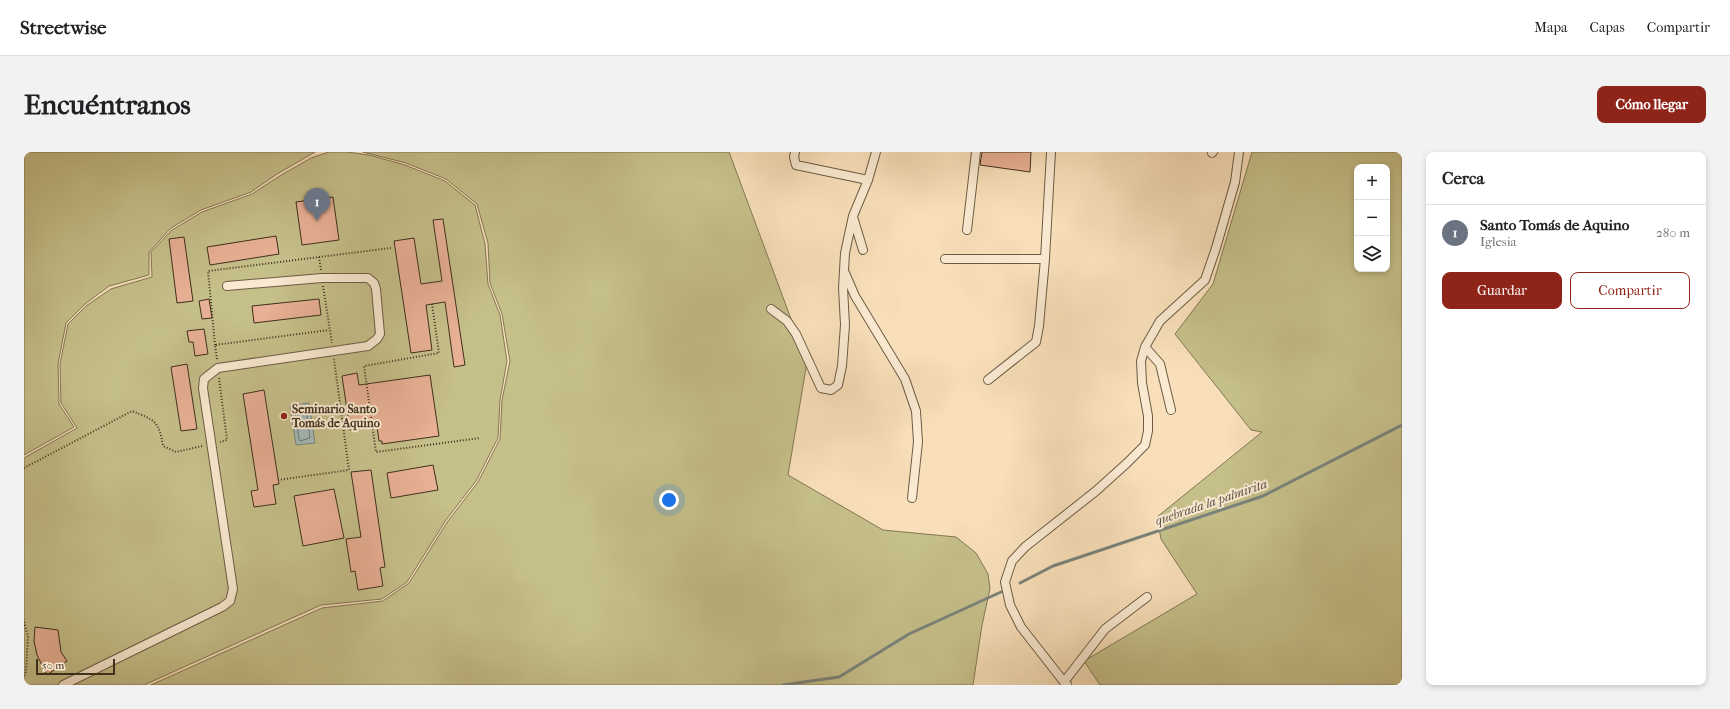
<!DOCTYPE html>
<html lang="es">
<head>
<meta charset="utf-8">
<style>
	:root { --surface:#fff; --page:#f2f2f2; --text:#202124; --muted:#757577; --line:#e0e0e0; --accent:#8f2418 }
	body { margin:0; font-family:"IM FELL French Canon",serif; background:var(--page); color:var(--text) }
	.controls { position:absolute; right:12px; top:12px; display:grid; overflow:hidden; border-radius:8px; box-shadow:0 2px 6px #0003 }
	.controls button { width:36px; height:36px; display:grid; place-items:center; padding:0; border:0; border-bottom:1px solid var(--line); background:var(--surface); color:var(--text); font:20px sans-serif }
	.scale { position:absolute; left:12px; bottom:10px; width:79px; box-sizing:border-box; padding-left:4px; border:2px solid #3f301c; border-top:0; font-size:11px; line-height:14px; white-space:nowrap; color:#3f301c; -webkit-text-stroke:3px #faead2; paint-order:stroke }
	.you { position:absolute; left:645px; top:348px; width:14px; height:14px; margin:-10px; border:3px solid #fff; border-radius:50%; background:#1a73e8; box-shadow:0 0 0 6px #1a73e833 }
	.badge { display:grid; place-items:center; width:26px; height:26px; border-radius:50%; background:var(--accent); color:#fff; font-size:13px; font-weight:700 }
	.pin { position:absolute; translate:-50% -33px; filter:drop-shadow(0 1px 2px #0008) }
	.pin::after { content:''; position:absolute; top:21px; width:14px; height:12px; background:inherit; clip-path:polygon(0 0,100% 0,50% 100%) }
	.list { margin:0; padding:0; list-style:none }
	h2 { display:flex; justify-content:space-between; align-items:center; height:52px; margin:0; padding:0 16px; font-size:17px }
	h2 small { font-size:13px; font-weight:400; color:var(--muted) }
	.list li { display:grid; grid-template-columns:26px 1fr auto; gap:12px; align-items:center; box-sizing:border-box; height:56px; padding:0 16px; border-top:1px solid var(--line) }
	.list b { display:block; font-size:15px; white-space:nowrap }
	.list p { margin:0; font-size:13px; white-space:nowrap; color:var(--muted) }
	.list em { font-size:13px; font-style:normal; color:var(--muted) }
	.actions { display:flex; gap:8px; padding:12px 16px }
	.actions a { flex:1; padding:9px 0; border:1px solid var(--accent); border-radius:8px; text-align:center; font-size:14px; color:var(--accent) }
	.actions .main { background:var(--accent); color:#fff }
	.icon { flex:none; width:22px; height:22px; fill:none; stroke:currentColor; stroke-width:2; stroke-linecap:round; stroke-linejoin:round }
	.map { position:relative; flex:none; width:1378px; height:533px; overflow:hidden; border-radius:8px }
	header { display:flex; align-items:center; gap:24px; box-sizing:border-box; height:56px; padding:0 20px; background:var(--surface); border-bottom:1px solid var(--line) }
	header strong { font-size:19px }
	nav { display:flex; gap:22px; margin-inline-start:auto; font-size:14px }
	.intro { display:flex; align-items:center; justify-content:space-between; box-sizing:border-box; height:96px; padding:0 24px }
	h1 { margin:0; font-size:28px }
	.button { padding:10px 18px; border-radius:8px; background:var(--accent); color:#fff; font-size:14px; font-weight:700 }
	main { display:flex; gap:24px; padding:0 24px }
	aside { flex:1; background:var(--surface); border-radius:8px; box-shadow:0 2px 6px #0003 }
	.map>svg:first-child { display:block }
	.green { fill:#c5bf8a; stroke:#827853; fill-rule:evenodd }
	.water { fill:#a2baba; stroke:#7a837b }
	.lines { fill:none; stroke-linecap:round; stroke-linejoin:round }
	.shore { stroke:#70756b; stroke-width:1 }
	.stream { stroke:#7a837b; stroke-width:3 }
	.building { fill:#e8b094; stroke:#3f301c }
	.minor-casing { stroke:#6d5c43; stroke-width:10 }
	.path { stroke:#3f301c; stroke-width:2; stroke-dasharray:1 2; stroke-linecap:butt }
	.minor { stroke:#faead2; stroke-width:8 }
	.poi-dot { fill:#8f2418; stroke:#faead2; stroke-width:1.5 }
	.labels { text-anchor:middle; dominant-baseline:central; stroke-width:4; stroke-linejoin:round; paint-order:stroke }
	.poi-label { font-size:12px; font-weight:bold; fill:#3f301c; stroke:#faead2; text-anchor:start }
	.water-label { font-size:13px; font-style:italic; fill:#585244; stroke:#faead2 }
</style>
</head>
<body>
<header>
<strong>Streetwise</strong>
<nav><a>Mapa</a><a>Capas</a><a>Compartir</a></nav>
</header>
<div class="intro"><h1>Encuéntranos</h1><a class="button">Cómo llegar</a></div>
<main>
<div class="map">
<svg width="1378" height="533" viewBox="0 0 1378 533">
	<rect width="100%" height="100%" fill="#f8dfb9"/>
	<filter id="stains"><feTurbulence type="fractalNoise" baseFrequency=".005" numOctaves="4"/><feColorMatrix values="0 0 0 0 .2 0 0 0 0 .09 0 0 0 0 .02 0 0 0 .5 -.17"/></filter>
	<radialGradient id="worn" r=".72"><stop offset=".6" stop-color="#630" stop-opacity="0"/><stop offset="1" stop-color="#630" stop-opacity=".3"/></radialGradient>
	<path class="green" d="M0,0H291L253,22L227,40L177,58L147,76L125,100V123L85,134L61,152L42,171L34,212L35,252L50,275L0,303Z
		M305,0H323L345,3L381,13L421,29L451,53L461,92L464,132L476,163L483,209L476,248L474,286L452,329L422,368L383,430L358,447L297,453L120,533H0V306L53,276L37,251L36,212L44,172L62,154L87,137L128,125L127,100L148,78L178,60L228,42L254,25L287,6Z
		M339,0H705L783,210L764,323L859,378L932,385L952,401L964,422L966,437L958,473L949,533H127L298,456L359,449L385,431L424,369L454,330L476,287L478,248L486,209L478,162L466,131L464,91L453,52L422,27L382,11Z
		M1228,0H1378V533H1076L1060,509L1173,442L1137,387L1133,365L1238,280L1227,278L1151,182L1189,132ZM1333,15H1363V117H1333Z"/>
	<path class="water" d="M285,251L291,291L272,293L266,254Z"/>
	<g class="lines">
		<path class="shore" d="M280,256L282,258L286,286L276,289L275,287L271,259Z"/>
		<path class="stream" d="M996,431L1029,414L1239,344L1378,273
			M759,533L815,525L885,482L977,440"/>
	</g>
	<path class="building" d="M958,0H1007L1006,20L956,13Z
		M309,45L315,88L278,93L272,50Z
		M419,67L441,213L430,215L421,150L402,153L408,198L387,201L370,89L390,86L397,132L418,129L409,68Z
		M252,84L255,102L186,113L183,95Z
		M160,85L169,149L153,151L145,87Z
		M185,147L188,166L178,167L175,149Z
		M295,147L297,163L230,171L228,154Z
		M180,177L184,202L171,204L169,190H165L163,179Z
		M163,212L173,277L157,279L147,215Z
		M333,221L335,233L406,223L415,284L358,292V289H355L353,274L326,278L318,224Z
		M240,238L255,332L249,333L252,352L230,355L227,339L234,338L219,242Z
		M409,313L414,338L367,346L363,321Z
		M347,318L361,415L356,416L359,434L334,438L331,419L327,420L322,387L337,385L327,320Z
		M310,337L320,386L279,394L270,344Z
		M11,475L34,478L37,500L43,509L23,523L13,503L10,489Z"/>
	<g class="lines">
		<defs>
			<path id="minor" d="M771,0L770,5L772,13L844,28
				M1188,1L1189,0
				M829,65L839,98
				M943,78L952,0
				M921,107H1021
				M821,121L831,144L881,227L892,259L894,290L888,346
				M747,157L763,169L772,182L797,236L807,238L814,233L818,214L821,173L819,136L821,101L829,64L844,28L852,0
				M1121,195L1136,212L1147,258
				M964,228L1012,190L1015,174L1021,107L1027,0
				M1040,530L997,475L986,453L981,430L988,409L1001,395L1072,339L1103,311L1121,293L1124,279V264L1118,231L1117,209L1121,195L1136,169L1181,128L1192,96L1211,30L1215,0
				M1043,532L1040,530L1081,477L1123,445
				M39,533L198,455L206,449L209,437L179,236L180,227L194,216L344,194L353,187L356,182L352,137L350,131L344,126H298L203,134"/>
		</defs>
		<use href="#minor" class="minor-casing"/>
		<path class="path" d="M295,105L297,118
			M299,134L308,191
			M408,152L415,201L340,214L352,300L456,286
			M191,193L184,119L367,96
			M193,207L191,193L305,178
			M195,226L203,288L196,290
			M0,316L108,259C130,268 135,268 139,294L152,300L178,294
			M254,328L325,318L310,207
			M0,470L4,484L2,520L0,524"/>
		<use href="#minor" class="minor"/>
	</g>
	<circle class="poi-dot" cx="260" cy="264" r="4"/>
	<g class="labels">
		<g class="poi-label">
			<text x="268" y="257">Seminario Santo<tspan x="268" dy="14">Tomás de Aquino</tspan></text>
		</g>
		<g class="water-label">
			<text transform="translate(1187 350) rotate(-19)">quebrada la palmirita</text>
		</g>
	</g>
	<rect width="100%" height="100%" filter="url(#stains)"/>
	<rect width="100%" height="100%" fill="url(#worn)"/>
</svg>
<div class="controls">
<button>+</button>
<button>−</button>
<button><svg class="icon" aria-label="layers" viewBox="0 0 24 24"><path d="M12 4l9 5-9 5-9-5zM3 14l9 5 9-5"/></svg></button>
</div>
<div class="scale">50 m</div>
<div class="you"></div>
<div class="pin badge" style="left:293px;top:69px;background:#6b7280">1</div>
</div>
<aside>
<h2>Cerca<small></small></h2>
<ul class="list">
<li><span class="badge" style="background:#6b7280">1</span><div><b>Santo Tomás de Aquino</b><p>Iglesia</p></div><em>280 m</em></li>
</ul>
<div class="actions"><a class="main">Guardar</a><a>Compartir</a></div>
</aside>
</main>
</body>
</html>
